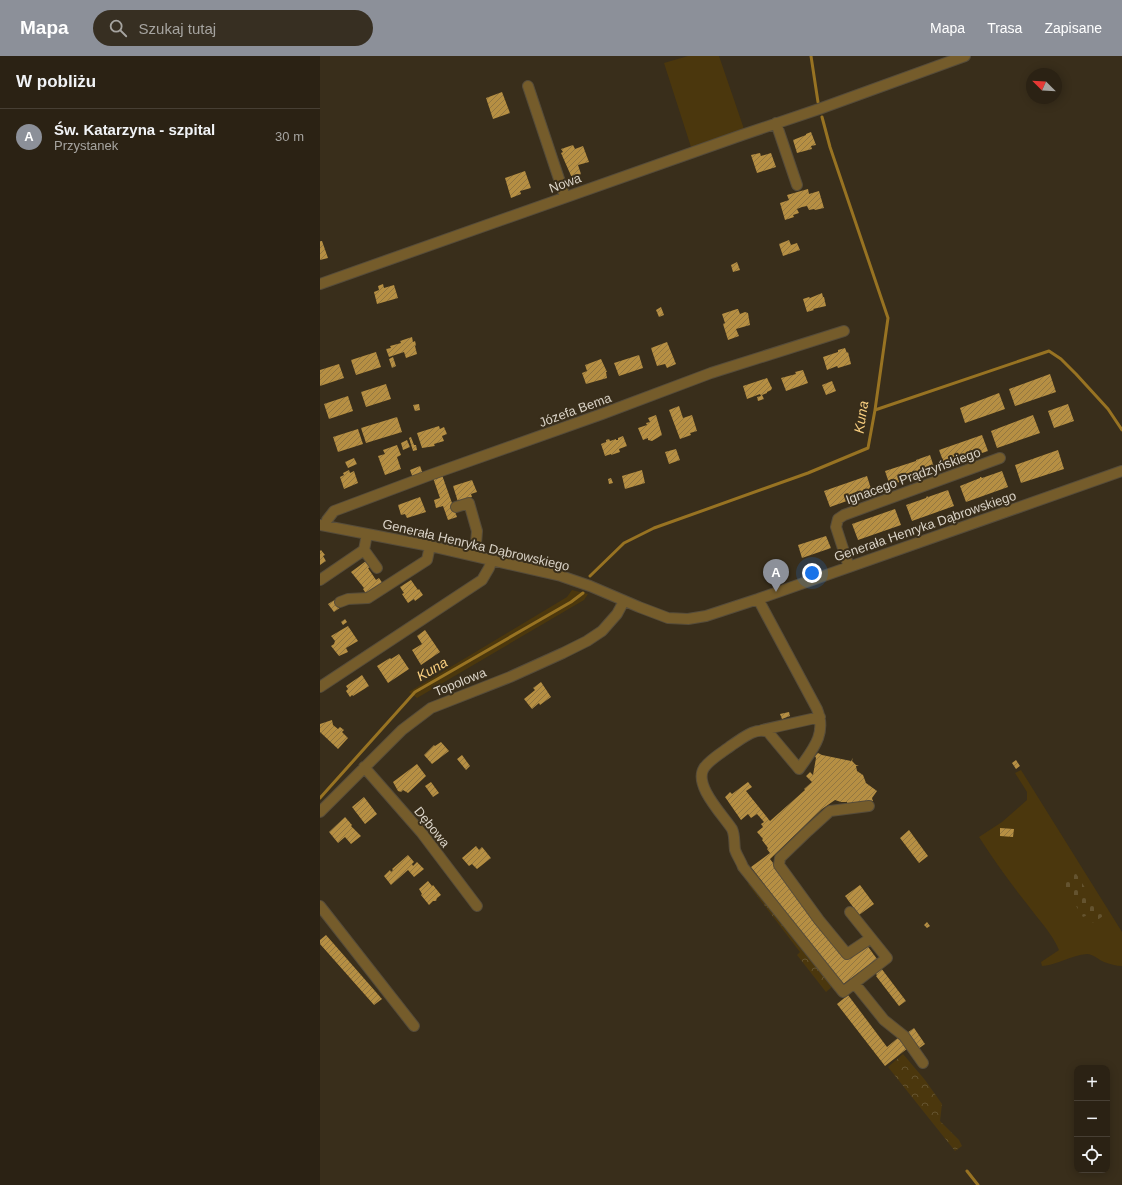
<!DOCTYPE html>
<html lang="pl">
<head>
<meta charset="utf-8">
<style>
	:root { --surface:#2b2214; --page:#372f22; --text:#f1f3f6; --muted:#a6a4a0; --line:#473f34; --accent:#8c9099 }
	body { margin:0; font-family:Helvetica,sans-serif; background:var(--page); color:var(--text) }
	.controls { position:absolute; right:12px; bottom:12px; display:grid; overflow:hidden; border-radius:8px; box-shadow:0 2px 10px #0003 }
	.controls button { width:36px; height:36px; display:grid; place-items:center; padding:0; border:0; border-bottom:1px solid var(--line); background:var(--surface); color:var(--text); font:20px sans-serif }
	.compass { position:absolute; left:706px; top:12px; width:36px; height:36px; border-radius:50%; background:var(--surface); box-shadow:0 2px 10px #0003; rotate:294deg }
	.you { position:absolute; left:492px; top:517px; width:14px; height:14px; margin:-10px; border:3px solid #fff; border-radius:50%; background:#1a73e8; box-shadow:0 0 0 6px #1a73e833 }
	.badge { display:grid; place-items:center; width:26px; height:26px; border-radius:50%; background:var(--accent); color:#fff; font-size:13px; font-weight:700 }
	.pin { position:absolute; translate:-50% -33px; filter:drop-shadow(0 1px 2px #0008) }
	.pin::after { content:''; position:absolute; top:21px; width:14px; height:12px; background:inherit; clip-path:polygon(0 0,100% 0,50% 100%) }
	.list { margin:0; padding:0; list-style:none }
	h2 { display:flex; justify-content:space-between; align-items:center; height:52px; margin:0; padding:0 16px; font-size:17px }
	h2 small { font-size:13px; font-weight:400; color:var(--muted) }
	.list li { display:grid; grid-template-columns:26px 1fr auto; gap:12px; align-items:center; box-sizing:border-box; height:56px; padding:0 16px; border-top:1px solid var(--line) }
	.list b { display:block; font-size:15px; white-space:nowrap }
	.list p { margin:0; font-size:13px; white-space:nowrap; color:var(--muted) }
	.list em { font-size:13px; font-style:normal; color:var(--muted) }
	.icon { flex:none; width:22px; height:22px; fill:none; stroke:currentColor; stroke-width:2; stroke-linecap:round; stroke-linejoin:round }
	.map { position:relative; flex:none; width:802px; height:1129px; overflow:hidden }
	header { display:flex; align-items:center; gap:24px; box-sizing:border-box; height:56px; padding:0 20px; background:var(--accent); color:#fff }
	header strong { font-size:19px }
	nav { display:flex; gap:22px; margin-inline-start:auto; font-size:14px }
	.search { width:280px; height:36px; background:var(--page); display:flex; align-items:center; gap:10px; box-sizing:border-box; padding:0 14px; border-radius:22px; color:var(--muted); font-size:15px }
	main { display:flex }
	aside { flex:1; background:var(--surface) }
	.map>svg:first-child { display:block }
	.green { fill:#4b370d }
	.forest { fill:url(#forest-crowns) }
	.cemetery { fill:url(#cemetery-stones) }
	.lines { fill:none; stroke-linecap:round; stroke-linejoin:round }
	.stream { stroke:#987322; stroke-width:3 }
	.building { fill:url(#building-hatch) }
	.minor-casing { stroke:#564c3a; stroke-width:12 }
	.minor { stroke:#755c2b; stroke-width:10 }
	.labels { text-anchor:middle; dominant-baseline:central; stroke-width:4; stroke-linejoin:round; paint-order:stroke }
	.street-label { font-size:13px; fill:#dad3c7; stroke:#392e1b }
	.water-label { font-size:14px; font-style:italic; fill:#f8ce7f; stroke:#392e1b }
</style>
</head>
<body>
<header>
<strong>Mapa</strong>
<div class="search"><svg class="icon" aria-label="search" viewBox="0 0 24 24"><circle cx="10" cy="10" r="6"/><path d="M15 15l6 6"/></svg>Szukaj tutaj</div>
<nav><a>Mapa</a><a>Trasa</a><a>Zapisane</a></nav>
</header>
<main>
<aside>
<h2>W pobliżu<small></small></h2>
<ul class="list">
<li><span class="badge">A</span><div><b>Św. Katarzyna - szpital</b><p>Przystanek</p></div><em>30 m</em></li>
</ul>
</aside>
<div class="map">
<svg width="802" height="1129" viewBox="0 0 802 1129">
	<defs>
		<pattern id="forest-crowns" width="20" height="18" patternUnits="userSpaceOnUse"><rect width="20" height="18" fill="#4b370d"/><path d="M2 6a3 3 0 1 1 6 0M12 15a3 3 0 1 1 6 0" fill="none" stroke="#64532f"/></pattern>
		<pattern id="cemetery-stones" width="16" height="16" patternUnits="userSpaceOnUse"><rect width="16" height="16" fill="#4b370d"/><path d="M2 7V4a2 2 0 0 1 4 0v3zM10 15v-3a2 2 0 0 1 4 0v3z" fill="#64532f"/></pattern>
		<pattern id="building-hatch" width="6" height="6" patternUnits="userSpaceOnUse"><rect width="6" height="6" fill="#b68f43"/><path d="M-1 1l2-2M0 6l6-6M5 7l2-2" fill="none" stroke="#937741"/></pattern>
	</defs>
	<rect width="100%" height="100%" fill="#392e1b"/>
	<path class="green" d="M368,0H399L424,73L371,91L344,7Z
		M252,534L268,538L264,544L97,642L89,636L247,541Z
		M701,714L802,876V910C796,910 790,908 784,906C779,904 773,898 767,898C751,899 738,909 722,910L721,906L739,894C732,877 718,863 707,848C690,827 674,804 659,781L682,766L707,744V736L695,717Z"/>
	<path class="forest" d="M432,825L514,929L506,936L477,899L480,896L428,828Z
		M583,998L605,1024L622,1048L620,1065L639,1084L642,1090L635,1095L568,1011Z"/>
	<path class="cemetery" d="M755,816L783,860L773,867L768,859L763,861L741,826Z"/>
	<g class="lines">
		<path class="stream" d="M491,0L498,46
			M555,354L729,295L741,303L756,318L788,353L802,374
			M270,520L304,487L334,472L488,417L548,392L555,354L568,262L510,91L502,61
			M0,742L95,636L251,546L263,537
			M647,1115L658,1129"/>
	</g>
	<path class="building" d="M182,36L190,57L173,63L166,42Z
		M491,76L496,89L491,90L492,93L477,97L473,84L486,79V78Z
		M253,89L255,93L263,90L269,106L258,109L261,118L252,122L241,97L243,96L241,93Z
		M440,97L441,100L451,97L456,111L437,117L431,99Z
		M205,115L211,132L200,135L201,138L191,142L185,122Z
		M488,133L489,138L499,135L504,152L495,154L494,153L489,154L487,150L482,151L477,153L479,157L473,159L474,161L465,164L460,147L469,144L467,139Z
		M469,184L471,189L477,187L480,194L463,200L459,188Z
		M0,185H2L8,202L0,204Z
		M417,206L420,214L413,216L411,209Z
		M63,228L64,232L74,229L78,242L57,248L54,236L59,234L58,230Z
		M502,237L503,241H504L506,250L493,253L494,254L487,256L483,243L489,241L490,242Z
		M341,251L344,259L339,261L336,254Z
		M417,253H418L420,258L425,256L428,257L430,269L416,273L419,280L408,284L403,268L405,267L402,258Z
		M92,281L93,286L95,285L96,289L95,290L97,298L86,302L84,296L69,301L66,293L71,292L70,290L81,287L80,285Z
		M347,286L356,308L347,312L345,308L337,310L331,292Z
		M525,292L527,297L528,296L531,308L518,312L517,310L507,314L503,301L518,296V294Z
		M56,296L61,311L36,319L31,304Z
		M319,299L323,312L299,320L294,307Z
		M73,301L76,310L72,312L69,303Z
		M281,303L287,316H286L287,322L266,328L262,317L267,315L265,309Z
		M19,308L24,322L0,330V314Z
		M483,314L488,327L466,335L461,322L476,318L475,316Z
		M730,318L736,336L695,350L689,333Z
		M447,322L452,332L451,334L447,336V337L442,339L444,343L438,345L437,341L441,340L440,338L427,343L423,330Z
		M512,325L516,335L506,339L502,329Z
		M66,328L71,343L46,351L41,336Z
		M679,337L685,353L645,367L640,352Z
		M28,340L33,355L9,363L4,348Z
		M99,348L100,354L95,355L93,349Z
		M748,348L754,365L734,372L728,355Z
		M359,350L363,362L372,359L377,375L370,377L371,379L360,383L349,354Z
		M336,359L342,379L332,385L328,384V382L323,384L318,372L327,369L326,367L330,366L328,362Z
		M713,359L720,377L677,392L671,375Z
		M77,361L82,376L46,387L41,372Z
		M119,370L120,373L124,371L127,378L122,380L124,385L114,388L115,390L102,392L97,377Z
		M38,373L43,388L18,396L13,381Z
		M662,379L668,395L647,402L648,404H646V403L625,410L619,394Z
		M303,380L307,390L299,393L300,396L291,399V398L285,400L281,388L286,386V384L289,383L290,385L296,383V384H298V382Z
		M91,381L94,389H96L97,394L93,395L89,382Z
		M87,384L90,391L83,394L81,387Z
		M77,389L81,399L77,401L81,413L65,419L58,400L65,398L63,394Z
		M356,393L360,404L349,408L345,396Z
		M738,394L744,413L701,427L695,409Z
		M610,399L615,414L601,419L600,417L570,430L565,415L596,405V404Z
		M34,402L37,408L28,412L25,406Z
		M100,410L103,418L93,422L90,414Z
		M29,414L30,417L34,415L38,427L24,433L20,421L24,419L23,417Z
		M322,414L325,427L305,433L302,420Z
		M682,415L688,431L646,446L640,430L660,422V421H661L662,422Z
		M122,419L137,461L128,464L123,450L116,452L114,444L120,442L113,422Z
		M547,420L552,436L510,451L504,435Z
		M291,422L293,427L289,428L288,423Z
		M152,424L157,436L151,438L152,441L138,446L133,430Z
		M628,434L634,450L592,465L586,449L606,442L607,440L608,441Z
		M100,441L106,456L87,462L85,458L81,459L78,449Z
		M575,453L581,469L538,484L532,468Z
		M506,480L511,492L482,502L478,489Z
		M1,494L5,499L3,500L6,505L0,509V495Z
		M46,505L50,511L48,512L56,524L59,522L63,528L47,539L43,533L44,532L31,516Z
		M91,524L98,534L99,533L103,539L95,545L94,543L88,547L82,538L84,537L80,531Z
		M16,543L21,551L14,556L8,548Z
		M25,563L27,566L23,569L21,566Z
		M28,570L38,585L26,592L28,596L19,600L11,590L14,588L15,585L11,580Z
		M105,574L120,596L101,609L92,594L102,588L97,580Z
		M79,598L89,613L68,627L57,610L70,602L71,603Z
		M42,619L49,630L33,640L32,639L30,641L26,635L28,633L26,630Z
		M221,626L231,641L220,649L219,647L212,653L204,643L215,634L213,632Z
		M469,656L470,660L462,663L460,658Z
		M12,664L13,669L18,673L20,671L24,674L22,676L28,682L18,693L0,676V668Z
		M121,686L129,695L112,708L104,699L114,689L115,690Z
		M498,697L502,699L531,705L533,702L532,705L536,709H539L536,710L537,715L543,719L546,727L557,735L552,742L553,745H543L544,749H527V746H521L515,744L502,753L450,803L526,904L546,888L557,903L522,929L431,811L450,797L447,793L448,792L442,784L443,783L437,776L443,771L441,768L444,766L437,758L431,762L428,758L421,764L405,741L410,736L412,738L428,726L432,731L426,735L450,765L485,734L484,733L492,726L486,720L490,716L493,719L496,702L495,700Z
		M142,699L150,710L146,714L137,703Z
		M696,704L700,710L696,713L692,707Z
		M97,708L106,720L88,737L83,734L81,736L78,735L73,726Z
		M111,726L119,737L113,741L105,730Z
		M44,741L57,758L45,768L32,751Z
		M25,761L32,769L31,770L41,780L31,788L25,781L18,787L9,776Z
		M680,772L694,773L693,781L680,780Z
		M589,774L608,800L599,807L580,782Z
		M156,790L159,794L162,791L171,802L157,813L152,808L149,810L142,802Z
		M88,799L94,806L92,808L93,810L97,806L104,813L94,821L88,814L71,829L64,820L70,814L71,816L73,814L72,813Z
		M108,825L112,830L113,829L121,839L117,842L116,845H113L109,849L101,839L102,838L99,833Z
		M540,829L554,848L539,859L525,840Z
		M607,866L610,870L607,872L604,869Z
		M6,879L62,943L54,949L0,888V884Z
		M561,912L586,945L579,950L556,920L557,919L555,917Z
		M528,939L567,991L579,981L588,992L565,1010L517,948Z
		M594,972L605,988L598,993L587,977Z"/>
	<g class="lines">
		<defs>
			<path id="minor" d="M208,30L245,141
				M456,67L477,129
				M0,228L422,79L499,53L645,0
				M136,451L149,447L157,475L155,500
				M0,469L110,490L241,520L270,530L319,551L348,562L368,563L386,560L438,543L802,415
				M6,470L7,464L14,455L110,419L282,358L391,317L524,275
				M47,478L44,494L57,512
				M529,511L516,471L518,463L524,459L680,402
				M0,524L44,494
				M438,543L497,653C507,678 493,693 479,713L448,676C435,671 423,682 412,689C403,696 390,703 384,712C373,729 403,759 412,773C415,779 414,787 415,794C417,800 421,805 423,811L523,936L567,902L530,856
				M20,546L28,543L48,542L107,504L110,490
				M0,631L162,524L169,512L172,504
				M442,674L500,661
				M44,711L101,776L157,850
				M549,750L510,755L488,775L460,802L459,809L499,864L527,898L551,882
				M0,756L82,674L111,652L190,621L243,597L267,585L282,575L297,558L304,545
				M0,850L94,970
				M535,928L564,964L584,980L603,1007"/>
		</defs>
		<use href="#minor" class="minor-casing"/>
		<use href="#minor" class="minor"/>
	</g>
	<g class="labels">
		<g class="street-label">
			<text transform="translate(245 127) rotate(-20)">Nowa</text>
			<text transform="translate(255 354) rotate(-20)">Józefa Bema</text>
			<text transform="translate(593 420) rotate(-20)">Ignacego Prądzyńskiego</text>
			<text transform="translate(605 470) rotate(-19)">Generała Henryka Dąbrowskiego</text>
			<text transform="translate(156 489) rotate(13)">Generała Henryka Dąbrowskiego</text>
			<text transform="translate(140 626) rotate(-22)">Topolowa</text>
			<text transform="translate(112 771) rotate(51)">Dębowa</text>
		</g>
		<g class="water-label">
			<text transform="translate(541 361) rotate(-81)">Kuna</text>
			<text transform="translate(112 613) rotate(-30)">Kuna</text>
		</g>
	</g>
</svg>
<div class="controls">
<button>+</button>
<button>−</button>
<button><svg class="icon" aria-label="locate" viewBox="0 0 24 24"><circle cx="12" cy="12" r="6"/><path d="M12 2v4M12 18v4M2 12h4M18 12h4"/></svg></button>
</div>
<svg class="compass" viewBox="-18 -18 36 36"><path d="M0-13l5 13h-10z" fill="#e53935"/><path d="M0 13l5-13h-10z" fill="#a6a4a0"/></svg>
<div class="you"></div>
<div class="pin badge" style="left:456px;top:536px">A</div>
</div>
</main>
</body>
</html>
